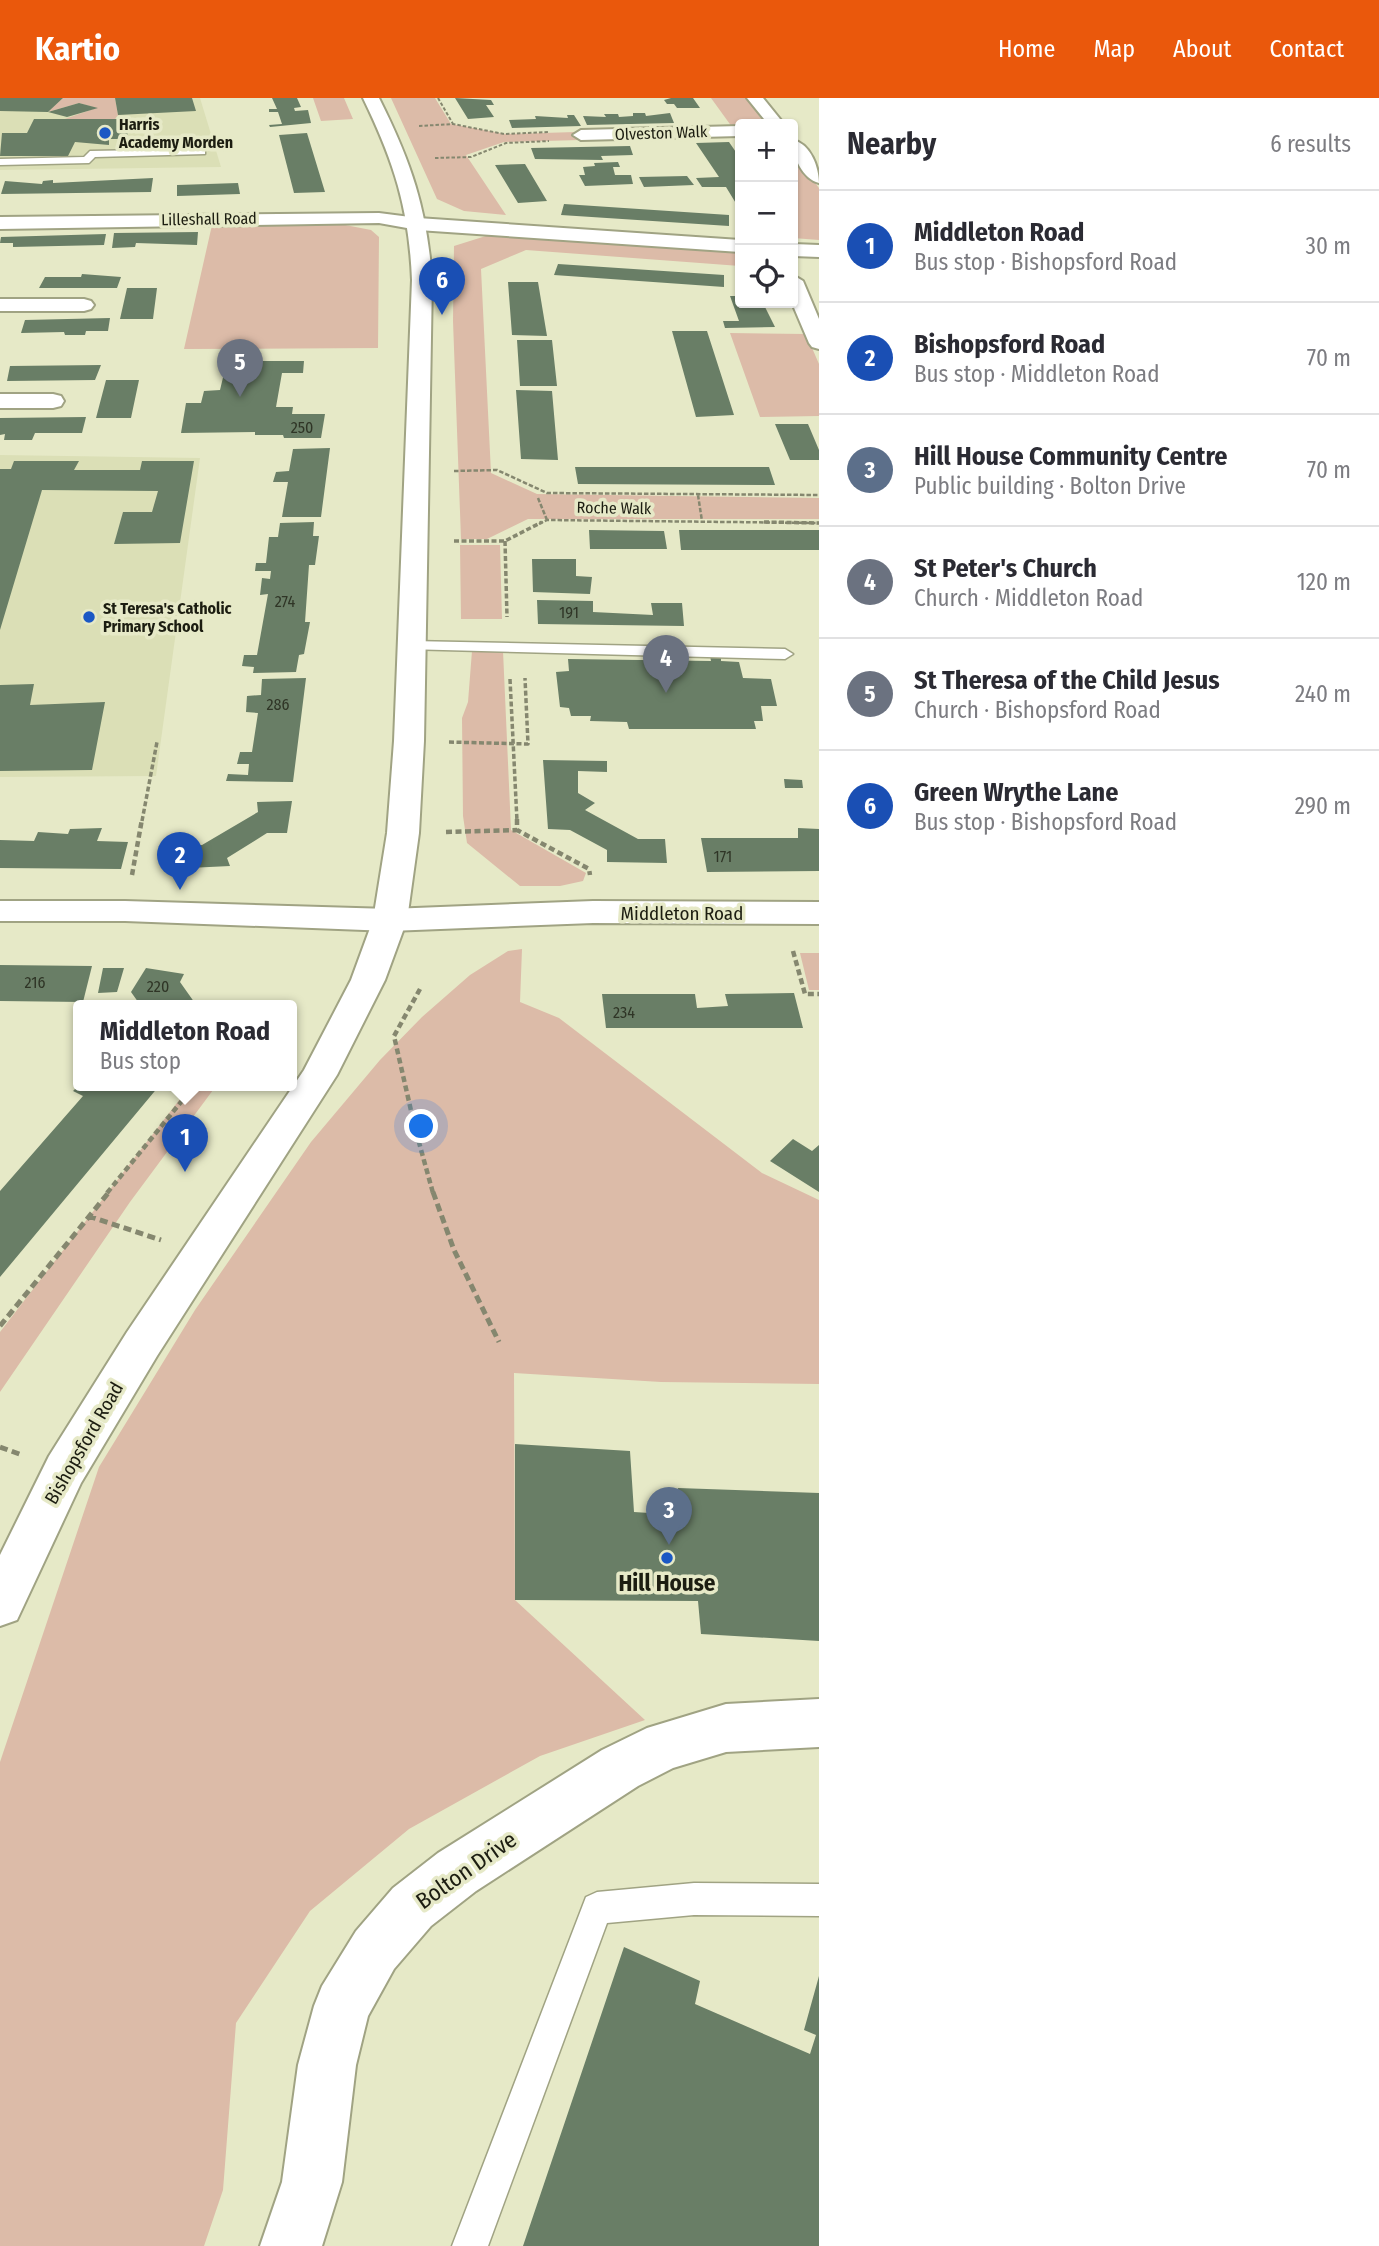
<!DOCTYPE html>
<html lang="en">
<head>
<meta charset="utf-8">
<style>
	:root { --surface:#fff; --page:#f7f7f7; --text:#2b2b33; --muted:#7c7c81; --line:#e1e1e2; --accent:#ea580c }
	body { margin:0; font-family:"Fira Sans Condensed",sans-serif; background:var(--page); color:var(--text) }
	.controls { position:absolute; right:21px; top:21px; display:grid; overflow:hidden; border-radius:7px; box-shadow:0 2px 5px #0004 }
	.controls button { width:63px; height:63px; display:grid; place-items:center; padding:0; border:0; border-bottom:2px solid var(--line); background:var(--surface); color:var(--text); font:35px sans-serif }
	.you { position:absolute; left:422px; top:1029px; width:24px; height:24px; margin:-18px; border:5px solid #fff; border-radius:50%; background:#1a73e8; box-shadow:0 0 0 10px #1a73e833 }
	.badge { display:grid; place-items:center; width:46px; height:46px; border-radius:50%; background:var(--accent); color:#fff; font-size:23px; font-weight:700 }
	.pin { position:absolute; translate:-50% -58px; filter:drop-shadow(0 2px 4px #0008) }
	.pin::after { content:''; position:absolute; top:37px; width:24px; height:21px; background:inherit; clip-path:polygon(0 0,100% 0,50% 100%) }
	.popup { position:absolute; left:73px; top:902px; width:224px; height:91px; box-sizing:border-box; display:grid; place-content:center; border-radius:7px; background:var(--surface); filter:drop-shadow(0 2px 5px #0005); font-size:23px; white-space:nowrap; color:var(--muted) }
	.popup b { font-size:26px; color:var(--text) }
	.popup::after { content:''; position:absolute; left:50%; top:100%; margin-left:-14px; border:14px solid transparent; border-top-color:var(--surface) }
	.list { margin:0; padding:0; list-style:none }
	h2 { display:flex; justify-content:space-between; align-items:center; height:91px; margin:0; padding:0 28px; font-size:30px }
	h2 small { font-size:23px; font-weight:400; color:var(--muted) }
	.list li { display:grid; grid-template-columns:46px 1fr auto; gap:21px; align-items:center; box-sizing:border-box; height:112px; padding:0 28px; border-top:2px solid var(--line) }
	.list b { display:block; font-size:26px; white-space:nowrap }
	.list p { margin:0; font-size:23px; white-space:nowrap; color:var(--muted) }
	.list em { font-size:23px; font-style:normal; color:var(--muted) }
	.icon { flex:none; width:38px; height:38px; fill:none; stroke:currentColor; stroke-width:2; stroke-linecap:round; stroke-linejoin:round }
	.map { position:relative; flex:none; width:819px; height:2148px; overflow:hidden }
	header { display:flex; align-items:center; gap:42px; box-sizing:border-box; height:98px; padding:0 35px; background:var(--accent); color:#fff }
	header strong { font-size:33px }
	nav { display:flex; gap:38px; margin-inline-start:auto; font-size:24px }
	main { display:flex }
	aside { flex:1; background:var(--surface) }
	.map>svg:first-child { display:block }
	.built { fill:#dbdfb6 }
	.green { fill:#dcbba8 }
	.building { fill:#697e66 }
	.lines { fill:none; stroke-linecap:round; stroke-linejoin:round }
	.service-casing { stroke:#a0a383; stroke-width:3 }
	.minor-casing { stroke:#a0a383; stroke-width:4 }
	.tertiary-casing { stroke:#a0a383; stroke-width:4 }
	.primary-casing { stroke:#a0a383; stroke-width:4 }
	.path-far4 { stroke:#85876f; stroke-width:2; stroke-dasharray:3.5 2; stroke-linecap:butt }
	.path-far3 { stroke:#85876f; stroke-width:2.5; stroke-dasharray:4.5 2; stroke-linecap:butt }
	.path-far2 { stroke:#85876f; stroke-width:3.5; stroke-dasharray:5 2.5; stroke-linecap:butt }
	.path-far1 { stroke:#85876f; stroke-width:4.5; stroke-dasharray:6 3.5; stroke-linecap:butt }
	.path { stroke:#85876f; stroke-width:5; stroke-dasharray:8 4.5; stroke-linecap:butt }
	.service { fill:#fff; fill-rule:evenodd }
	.minor { fill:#fff; fill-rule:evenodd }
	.tertiary { fill:#fff; fill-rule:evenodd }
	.primary { fill:#fff; fill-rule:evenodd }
	.poi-dot { fill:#1b58c4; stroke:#e6e9c7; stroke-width:2.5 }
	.labels { text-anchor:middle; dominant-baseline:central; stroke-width:7; stroke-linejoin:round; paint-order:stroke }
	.far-poi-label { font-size:16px; font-weight:bold; fill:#1c1d11; stroke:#e6e9c7; text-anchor:start }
	.far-street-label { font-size:16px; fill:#1c1d11; stroke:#e6e9c7 }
	.number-label { font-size:16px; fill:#2f3526 }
	.street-label { font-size:19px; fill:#1c1d11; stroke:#e6e9c7 }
	.near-poi-label { font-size:23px; font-weight:bold; fill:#1c1d11; stroke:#e6e9c7 }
	.near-street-label { font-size:23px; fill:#1c1d11; stroke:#e6e9c7 }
</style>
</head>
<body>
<header>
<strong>Kartio</strong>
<nav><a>Home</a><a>Map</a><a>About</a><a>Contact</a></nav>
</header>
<main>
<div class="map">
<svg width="819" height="2148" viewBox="0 0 819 2148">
	<rect width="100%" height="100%" fill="#e6e9c7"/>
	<path class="built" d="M0,0H200L221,69L0,72Z
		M0,357L200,360L156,678L0,679Z"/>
	<path class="green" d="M63,0H115L118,17L115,21H65L96,10L79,5L48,14Z
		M313,0H344L353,21L321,23Z
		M391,0H435L451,26L504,36L576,34L580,42L504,44L466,57L506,117L464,113L437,101Z
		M711,0H747L764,25L732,29Z
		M793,56L819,90V142L793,140Z
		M335,125L371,132L379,139L378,250L184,251L212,127Z
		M489,137L740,154V168L526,152L481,171L491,375L537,396L819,400V421H528L487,441H461L453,223L454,148Z
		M730,235L806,236L819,266V318L760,319Z
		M460,447H500L502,521H461Z
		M472,553H503L511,732L586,775L583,783L560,788H520L467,745L463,718L462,620L468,604Z
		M522,851L520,904L559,920L762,1075L819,1102V1286L661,1284L514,1275L515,1502L645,1622L540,1658L409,1731L310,1813L236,1925L223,2092L204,2148H0V1664L99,1369L195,1212L311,1044L380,962L422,919L470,877L508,853Z
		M800,855H819V892H809Z
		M190,988H216L130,1104L0,1294V1234Z"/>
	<path class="building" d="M0,0H63L48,14L0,13Z
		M115,0H192L196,13L118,17Z
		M272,0H297L301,9L294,10L295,13L308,12L311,25L270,29L269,27L282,26L278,14H269V11H277Z
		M455,0L491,2L494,7H486L494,19L468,21Z
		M671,0H693L700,10H677L674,6H667L664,2Z
		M79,5L98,10L67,19L48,14Z
		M633,15H645L646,18L670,15L674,25L587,27L583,18L606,19L604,16H618L619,19L633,18Z
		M567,17H574L581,28L512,30L509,22L536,21L535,18L568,20Z
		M34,21H132L126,41H109V47L75,44L68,58H0L2,35H27Z
		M307,35L325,94L294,95L279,37Z
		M729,44L740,60V112L726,89H702L696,80L719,79L696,45Z
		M630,48L633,57L601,58L603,62L535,61L531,50Z
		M618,64L620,69H613L615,77H631L633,86L585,88L579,77H585L583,69L595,68L594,65Z
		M525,66L547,103L518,105L495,67Z
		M687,78L694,87L644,89L639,79Z
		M153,80L151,94L1,96L5,83L42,86L43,83L53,82V85Z
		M238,85L240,96L177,98V87Z
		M564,106L729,117V128L561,117Z
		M198,134L197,147L136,145L135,149L112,150L114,135Z
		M106,136L104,147L13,149V145H0L1,139Z
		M558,166L724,177V189L554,177Z
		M82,176L121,179L117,190H39L45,179H81Z
		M508,184H538L547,238L512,237Z
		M127,190H157L153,221H120Z
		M730,198H740V205H763L775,229L725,230L723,223H739Z
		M110,220L108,233H86L85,237H65L64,234L21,235L25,222Z
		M672,233H707L734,317L696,319Z
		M517,242H552L557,288H520Z
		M227,263H304L303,275H282L276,309H293L292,316H325L321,340H284L283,337H255V334L181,335L186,305H201L204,293L220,292Z
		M101,267L95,282L7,283L10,268Z
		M106,282H139L131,320H96Z
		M516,292L552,293L558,362L521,361Z
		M86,319L82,335H35L32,342H4L5,336L0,337V320Z
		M775,326H808L819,352V362H790Z
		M330,350L321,419H282L288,384H273L276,374L289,373L293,351Z
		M14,363H79L74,372H140L142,363H194L180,445L114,446L123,414H152L158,393L42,392L0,532V371H11Z
		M575,369H769L775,387L578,386Z
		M314,424L313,438H319L315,467H309L305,524H310L304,556L299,557L296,574L253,575L254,569L242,568L244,557H257L268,496L260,497L262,480L270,481L271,473H255L256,465H266L269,439H278L280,425Z
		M589,432L664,433L667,451H590Z
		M679,432H819V452H681Z
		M532,461H576V478L592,479L590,496L533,494Z
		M537,502L593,503V514L653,517L651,505H682L684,528L538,526Z
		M710,558H721V563L739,564L743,580L771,581L777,608H761L763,623H754L756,631H629L627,624L590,623L591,618H571L569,610L560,609L556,574L569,573L568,561L711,563Z
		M306,580L293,684L226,683L228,676L248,677L249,666H237L240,654H252L258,615L246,614L247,598L261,597L262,581Z
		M34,586L30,607L105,604L92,672L0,673V587Z
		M543,662L607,663V674L578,673V695L595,705L585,712L638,741H665L667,765L607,764V752L570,732L548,731Z
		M784,681L802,682L803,690H785Z
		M292,703L287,735H267L227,760L230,768L168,771L171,748L202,747L258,714L257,704Z
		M102,730L97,743L128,744L121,771L0,770V742L34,743L38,734L68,736L70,731Z
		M798,730L819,731V773L707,774L701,740H798Z
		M0,867L92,868L83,904L0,903Z
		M103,870H124L117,894L98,895Z
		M146,870L184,876L180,884L197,908H141L131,894Z
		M794,895L803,930H606L602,896H695L697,910L728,908L725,896Z
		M78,988H159L0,1179V1093L83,998L73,993Z
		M793,1041L812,1053L819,1047V1094L770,1063Z
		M515,1346L630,1353L634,1414L680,1417L678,1390L819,1395V1543L701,1536L698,1503L515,1502Z
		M624,1849L700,1883L695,1906L810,1956L816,1937L804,1932L819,1878V2148H523Z"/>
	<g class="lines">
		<defs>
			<path id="service" d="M201,51L205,52V56L95,59L89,65L0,67V61L84,59L90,53Z
				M411,543L785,551L793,556L785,561L405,551L403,548Z
				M694,1785L819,1786V1818L694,1817L607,1825L488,2148H452L586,1799L597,1794Z"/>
			<path id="minor" d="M747,0H763L784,26H768Z
				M740,28V38L581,42L573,37L581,32Z
				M793,42C811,46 819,70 819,85C802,81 792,57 793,42Z
				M793,177L803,183L819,221V251L812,249L809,245L792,205Z
				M0,201H84L91,203L94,207L91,211L84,213H0Z
				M0,296H53L61,298L64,303L61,308L53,310H0Z
				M819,1601V1649L726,1654L673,1670L638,1688L476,1793L431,1828L394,1871L368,1918L356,1967L342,2084L322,2148H260L282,2084L298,1967L314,1908L322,1888L356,1833L393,1790L438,1755L602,1652L647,1630L726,1606Z"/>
			<path id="tertiary" d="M379,115L418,120L740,142V154L418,132L379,125L0,131V119Z
				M793,146L819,147V159L793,158Z
				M0,803H125L390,811L593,803L819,804V826L593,825L390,833L125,823H0Z"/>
			<path id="primary" d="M363,0H379C411,64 427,110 432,182L424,643L419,735L407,822L385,882L337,977L157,1258L81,1385L17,1522L0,1528V1457L49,1358L127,1234L304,972L351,882L373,822L387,735L394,643L412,182C409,110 394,64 363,0Z"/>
		</defs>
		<use href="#service" class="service-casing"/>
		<use href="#minor" class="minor-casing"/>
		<use href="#tertiary" class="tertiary-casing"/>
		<use href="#primary" class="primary-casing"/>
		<path class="path-far4" d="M438,0L453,26
			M419,28L453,26L504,36L549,34
			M435,60L471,59L506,45L549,43"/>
		<path class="path-far3" d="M454,373L497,372L547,395L819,397
			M698,397L702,423
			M538,400L547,422
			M539,426L547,422L819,425"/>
		<path class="path-far2" d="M764,424L819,425
			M454,443H505L542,424
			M505,443L507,519
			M510,581L517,723
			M449,644L528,646L525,580
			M142,723L157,644"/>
		<path class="path-far1" d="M517,721V732L589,771L590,777
			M446,734L517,732
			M132,777L142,721
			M793,853L805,896H819
			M420,891L394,938L415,1030L433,1095
			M107,1095L194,988"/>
		<path class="path" d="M433,1094L454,1152L499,1244
			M88,1118L161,1142
			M0,1228L109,1094
			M0,1349L22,1357"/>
		<use href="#service" class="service"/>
		<use href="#minor" class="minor"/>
		<use href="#tertiary" class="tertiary"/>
		<use href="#primary" class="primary"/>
	</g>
	<g class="poi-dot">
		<circle cx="105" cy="35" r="7"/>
		<circle cx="89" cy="519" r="7"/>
		<circle cx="667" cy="1460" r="7"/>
	</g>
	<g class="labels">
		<g class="far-poi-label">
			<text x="119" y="26">Harris<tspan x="119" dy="18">Academy Morden</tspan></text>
			<text x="103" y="510">St Teresa's Catholic<tspan x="103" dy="18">Primary School</tspan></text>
		</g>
		<g class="far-street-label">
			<text transform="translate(661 35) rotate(-2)">Olveston Walk</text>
			<text transform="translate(209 121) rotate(-1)">Lilleshall Road</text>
			<text transform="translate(614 410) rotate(1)">Roche Walk</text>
		</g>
		<g class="number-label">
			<text x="302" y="329">250</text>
			<text x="285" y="503">274</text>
			<text x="569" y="514">191</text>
			<text x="278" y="606">286</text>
			<text x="723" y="758">171</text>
			<text x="35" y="884">216</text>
			<text x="158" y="888">220</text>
			<text x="624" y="914">234</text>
		</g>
		<g class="street-label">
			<text x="682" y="815">Middleton Road</text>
			<text transform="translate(84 1345) rotate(-60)">Bishopsford Road</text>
		</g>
		<g class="near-poi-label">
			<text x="667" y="1485">Hill House</text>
		</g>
		<g class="near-street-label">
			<text transform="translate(466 1772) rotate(-35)">Bolton Drive</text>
		</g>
	</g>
</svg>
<div class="controls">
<button>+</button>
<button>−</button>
<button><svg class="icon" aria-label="locate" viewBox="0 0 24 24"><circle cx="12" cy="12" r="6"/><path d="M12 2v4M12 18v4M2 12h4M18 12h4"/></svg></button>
</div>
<div class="you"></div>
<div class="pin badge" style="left:185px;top:1074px;background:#1a4fb4">1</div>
<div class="popup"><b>Middleton Road</b>Bus stop</div>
<div class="pin badge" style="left:180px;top:792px;background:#1a4fb4">2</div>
<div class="pin badge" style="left:669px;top:1447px;background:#5c6f8a">3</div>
<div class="pin badge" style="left:666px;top:595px;background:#6b7280">4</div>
<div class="pin badge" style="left:240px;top:299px;background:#6b7280">5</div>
<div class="pin badge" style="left:442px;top:217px;background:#1a4fb4">6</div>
</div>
<aside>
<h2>Nearby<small>6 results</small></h2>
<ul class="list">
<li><span class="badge" style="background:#1a4fb4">1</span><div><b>Middleton Road</b><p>Bus stop · Bishopsford Road</p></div><em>30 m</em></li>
<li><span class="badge" style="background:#1a4fb4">2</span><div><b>Bishopsford Road</b><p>Bus stop · Middleton Road</p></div><em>70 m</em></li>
<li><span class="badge" style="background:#5c6f8a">3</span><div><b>Hill House Community Centre</b><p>Public building · Bolton Drive</p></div><em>70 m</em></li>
<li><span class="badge" style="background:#6b7280">4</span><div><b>St Peter's Church</b><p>Church · Middleton Road</p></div><em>120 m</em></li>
<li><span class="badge" style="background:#6b7280">5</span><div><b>St Theresa of the Child Jesus</b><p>Church · Bishopsford Road</p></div><em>240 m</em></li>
<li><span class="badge" style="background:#1a4fb4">6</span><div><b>Green Wrythe Lane</b><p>Bus stop · Bishopsford Road</p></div><em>290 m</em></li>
</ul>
</aside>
</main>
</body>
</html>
